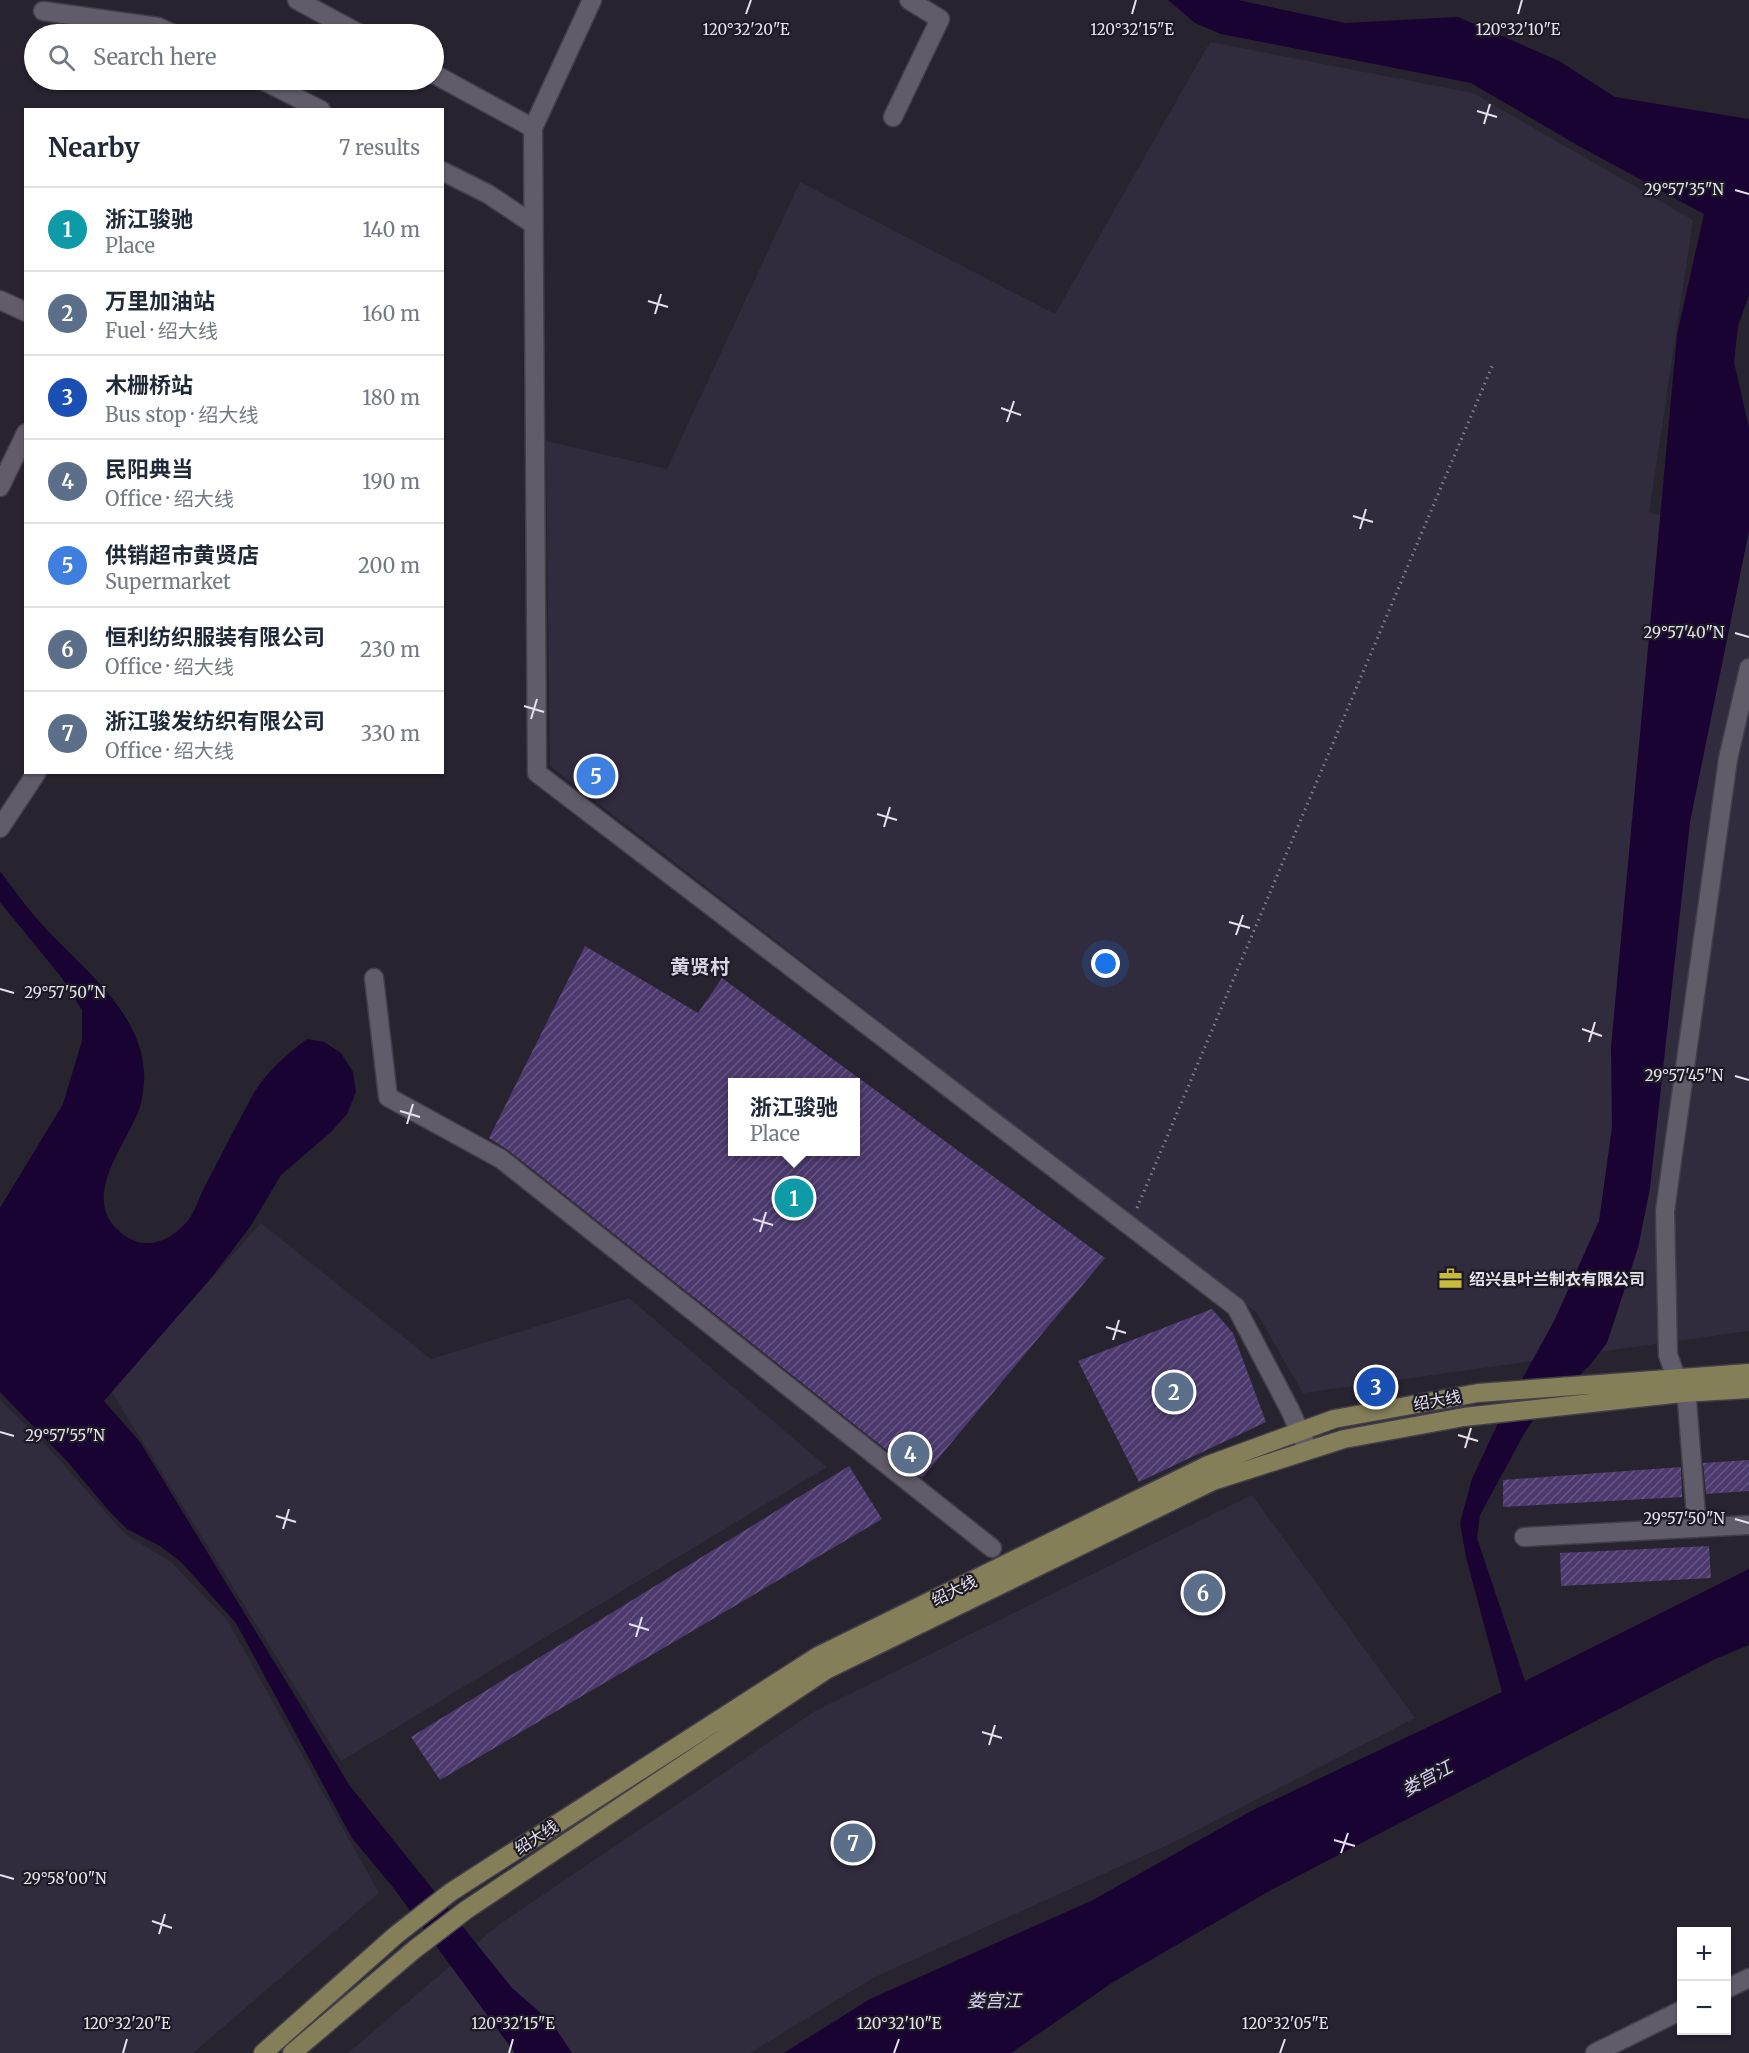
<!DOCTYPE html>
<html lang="en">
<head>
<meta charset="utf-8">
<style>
	:root { --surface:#fff; --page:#f6f6f7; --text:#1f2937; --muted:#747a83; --line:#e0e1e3; --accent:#111827 }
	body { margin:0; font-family:Merriweather,"Noto Sans SC",serif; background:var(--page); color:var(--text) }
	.controls { position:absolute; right:18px; bottom:18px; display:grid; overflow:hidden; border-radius:0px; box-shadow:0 2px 4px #0004 }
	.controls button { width:54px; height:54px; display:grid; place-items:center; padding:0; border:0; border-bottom:2px solid var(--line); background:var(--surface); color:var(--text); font:30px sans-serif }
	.you { position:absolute; left:1106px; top:964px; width:21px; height:21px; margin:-15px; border:4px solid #fff; border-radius:50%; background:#1a73e8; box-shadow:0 0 0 9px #1a73e833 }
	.badge { display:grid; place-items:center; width:39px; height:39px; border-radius:50%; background:var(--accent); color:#fff; font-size:20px; font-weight:700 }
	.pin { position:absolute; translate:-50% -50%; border:3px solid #fff; box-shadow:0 2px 6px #0006 }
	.popup { position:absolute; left:728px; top:1078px; width:132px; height:78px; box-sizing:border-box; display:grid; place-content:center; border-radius:0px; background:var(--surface); filter:drop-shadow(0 2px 4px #0005); font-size:20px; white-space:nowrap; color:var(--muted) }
	.popup b { font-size:22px; color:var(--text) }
	.popup::after { content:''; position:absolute; left:50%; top:100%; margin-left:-12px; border:12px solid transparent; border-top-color:var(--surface) }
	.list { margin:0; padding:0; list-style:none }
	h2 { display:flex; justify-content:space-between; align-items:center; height:78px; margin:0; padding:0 24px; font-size:26px }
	h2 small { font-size:20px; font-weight:400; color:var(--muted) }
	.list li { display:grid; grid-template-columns:39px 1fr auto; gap:18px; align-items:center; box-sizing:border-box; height:84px; padding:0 24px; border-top:2px solid var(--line) }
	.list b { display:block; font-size:22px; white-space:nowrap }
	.list p { margin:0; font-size:20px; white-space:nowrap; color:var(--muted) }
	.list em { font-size:20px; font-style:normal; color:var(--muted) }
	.icon { flex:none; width:33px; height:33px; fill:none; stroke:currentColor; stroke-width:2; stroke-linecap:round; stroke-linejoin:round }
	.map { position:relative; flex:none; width:1749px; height:2053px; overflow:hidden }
	.search { position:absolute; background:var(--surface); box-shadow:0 2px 4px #0004; left:24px; top:24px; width:420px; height:66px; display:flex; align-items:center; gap:15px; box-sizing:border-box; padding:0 21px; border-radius:33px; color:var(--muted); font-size:22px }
	.panel { position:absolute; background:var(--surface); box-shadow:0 2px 4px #0004; left:24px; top:108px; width:420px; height:666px; border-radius:0px }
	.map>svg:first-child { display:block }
	.built { fill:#312b3e }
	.water { fill:#180332 }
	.building { fill:url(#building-hatch); fill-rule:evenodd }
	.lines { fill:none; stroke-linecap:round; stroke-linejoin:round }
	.minor-casing { stroke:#433f4a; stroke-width:21 }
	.major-casing { stroke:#433f4a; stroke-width:21 }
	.path { stroke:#837f8a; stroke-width:3; stroke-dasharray:1.5 4.5; stroke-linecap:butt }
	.minor { stroke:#605c6a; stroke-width:18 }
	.major { stroke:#857f59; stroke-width:18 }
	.ticks { fill:none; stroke:#e5e2eb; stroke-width:2 }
	.labels { text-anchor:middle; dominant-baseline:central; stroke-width:4.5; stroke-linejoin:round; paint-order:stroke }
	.poi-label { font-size:16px; font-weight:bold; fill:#e5e2eb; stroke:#1d1a26; text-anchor:start }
	.street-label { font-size:16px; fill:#e5e2eb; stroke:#1d1a26 }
	.water-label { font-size:18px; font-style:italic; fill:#dad1f3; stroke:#1d1a26 }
	.quarter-label { font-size:20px; font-weight:bold; fill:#d9d4e5; stroke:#1d1a26 }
	.ticks-label { font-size:15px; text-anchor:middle; fill:#e5e2eb; stroke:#1d1a26; stroke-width:4.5; stroke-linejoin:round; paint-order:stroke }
</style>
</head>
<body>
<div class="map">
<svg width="1749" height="2053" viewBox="0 0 1749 2053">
	<defs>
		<pattern id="building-hatch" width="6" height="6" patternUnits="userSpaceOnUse" patternTransform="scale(1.5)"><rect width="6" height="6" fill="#4c3a6e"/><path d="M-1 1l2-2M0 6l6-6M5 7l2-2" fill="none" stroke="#665683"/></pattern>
	</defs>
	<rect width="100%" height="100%" fill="#27232f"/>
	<path class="built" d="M1210,42L1473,93L1693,220L1649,513L1749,531V1331L1303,1393L1256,1312L550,766L546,441L667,469L800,182L1055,314Z
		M261,1223L431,1359L629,1298L827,1467L341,1761L111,1391Z
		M0,1400L47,1446L125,1534L171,1562L227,1620L379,1893L193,2053H0Z
		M1252,1495L1415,1718L1172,1843L873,1978L750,2053H348L497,1926L815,1711Z"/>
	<path class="water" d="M1168,0H1238L1345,23L1458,17L1559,61L1615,97L1749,119V295L1738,326L1734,362L1749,428V531L1690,822L1650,1188L1638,1248L1607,1343L1590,1365L1534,1419L1525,1432L1480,1515L1477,1538L1525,1681L1749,1569V1645L1715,1659L1271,1890L1113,1982L1011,2053H784L870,1999L1091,1901L1253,1810L1502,1692L1466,1557L1460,1523L1472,1479L1498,1423L1554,1321L1599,1221L1612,1127L1611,1047L1677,335L1704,214L1579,146L1471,83L1221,34L1195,23Z
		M0,871C13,888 25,906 39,921C80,968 148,1014 144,1083C143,1091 142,1102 139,1110C126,1144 82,1196 117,1229C139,1251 163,1246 184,1225C193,1217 198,1201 203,1190C220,1158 236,1125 254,1093C267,1071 287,1054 307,1039L324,1042L341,1053L353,1072L356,1092L347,1114L331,1132L281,1175L250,1227L211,1278L104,1401L140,1442L350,1786L512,1988L552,2023L572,2053H515L392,1886L352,1838L236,1623L182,1563L160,1546L127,1529L110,1512L67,1461L0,1392V1208L63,1104L82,1041V1010L62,978L0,902Z"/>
	<path class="building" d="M585,946L698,1013L722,978L1105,1258L922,1478L508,1150L489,1138ZM732,1083H855V1152H732Z
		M1212,1309L1233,1333L1266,1422L1139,1482L1078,1361Z
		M1749,1460V1491L1706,1494L1703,1463Z
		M849,1466L882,1519L440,1780L411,1737Z
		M1681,1467L1682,1497L1503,1507V1480Z
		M1709,1546L1711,1578L1561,1586L1560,1553Z"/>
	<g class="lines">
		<defs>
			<path id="minor" d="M297,0L360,34
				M592,0L533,128L537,773L1236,1307L1290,1410L1308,1450
				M43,11L158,27L173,34
				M434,74L533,128
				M262,80L321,110
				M893,117L940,19L909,0
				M442,171L488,194L533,224
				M0,300L26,312
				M0,487L26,433
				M0,828L37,772
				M374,978L388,1097L501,1159L992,1548
				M1676,1377L1668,1355L1665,1211L1728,759L1749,668
				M1682,1393L1687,1401L1697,1528
				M1524,1537L1749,1525
				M1726,1989L1749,1978
				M1595,2053L1682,2010"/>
			<path id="major" d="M263,2053L396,1935L451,1892L818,1656L1208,1465L1334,1419L1478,1393L1749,1373
				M292,2053L415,1949L466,1910L826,1670L1213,1481L1344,1439L1464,1417L1682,1393L1749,1389"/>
		</defs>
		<use href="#minor" class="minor-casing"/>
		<use href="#major" class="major-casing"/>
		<path class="path" d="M1137,1208L1493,364"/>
		<use href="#minor" class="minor"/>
		<use href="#major" class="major"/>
	</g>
	<path class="ticks" d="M746,14L751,0M1132,14L1136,0M1518,14L1522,0M1477,111L1497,117M1484,124L1490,104M1735,190L1749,194M648,301L668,307M655,314L661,294M1001,408L1021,415M1007,422L1014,401M1353,516L1373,522M1360,529L1366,509M1735,633L1749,637M524,706L544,712M531,719L537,699M877,814L897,820M884,827L890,807M1229,922L1250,928M1236,935L1243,915M0,989L14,993M1582,1029L1602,1036M1589,1042L1595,1022M1735,1076L1749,1080M400,1111L420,1117M407,1124L413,1104M753,1219L773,1225M760,1232L766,1212M1106,1327L1126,1333M1113,1340L1119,1320M0,1432L14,1436M1458,1435L1478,1441M1465,1448L1471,1428M276,1516L296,1522M1735,1519L1749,1523M283,1529L289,1509M629,1624L649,1630M636,1637L642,1617M982,1732L1002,1738M989,1745L995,1725M1334,1840L1355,1846M1341,1853L1348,1833M0,1875L14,1879M152,1921L172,1928M159,1934L165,1914M123,2053L127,2039M509,2053L513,2039M894,2053L899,2039M1280,2053L1285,2039"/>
	<defs>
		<symbol id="office-bare" viewBox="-9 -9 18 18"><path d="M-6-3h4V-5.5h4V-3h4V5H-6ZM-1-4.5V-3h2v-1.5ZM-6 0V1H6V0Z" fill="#c7bb3b" stroke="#1d1a26" stroke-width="2.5" paint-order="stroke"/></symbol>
	</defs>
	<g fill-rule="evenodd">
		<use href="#office-bare" x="1434" y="1262" width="33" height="33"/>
	</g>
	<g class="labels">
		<g class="poi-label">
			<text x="1469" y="1279">绍兴县叶兰制衣有限公司</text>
		</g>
		<g class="street-label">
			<text transform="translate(1437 1400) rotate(-10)">绍大线</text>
			<text transform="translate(954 1590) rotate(-26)">绍大线</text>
			<text transform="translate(536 1837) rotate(-33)">绍大线</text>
		</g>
		<g class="water-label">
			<text transform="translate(1427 1778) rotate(-28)">娄宫江</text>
			<text x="994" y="2000">娄宫江</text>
		</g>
		<g class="quarter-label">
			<text x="700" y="966">黄贤村</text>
		</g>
	</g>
	<g class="ticks-label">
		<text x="746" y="35">120°32'20"E</text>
		<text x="1132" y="35">120°32'15"E</text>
		<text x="1518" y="35">120°32'10"E</text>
		<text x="1684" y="195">29°57'35"N</text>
		<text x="1684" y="638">29°57'40"N</text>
		<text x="65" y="998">29°57'50"N</text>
		<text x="1684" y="1081">29°57'45"N</text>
		<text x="65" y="1441">29°57'55"N</text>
		<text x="1684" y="1524">29°57'50"N</text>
		<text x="65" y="1884">29°58'00"N</text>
		<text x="127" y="2029">120°32'20"E</text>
		<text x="513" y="2029">120°32'15"E</text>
		<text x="899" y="2029">120°32'10"E</text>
		<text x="1285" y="2029">120°32'05"E</text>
	</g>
</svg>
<div class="controls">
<button>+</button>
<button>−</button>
</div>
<div class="you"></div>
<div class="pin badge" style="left:794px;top:1198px;background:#0f9aa8">1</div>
<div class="popup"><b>浙江骏驰</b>Place</div>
<div class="pin badge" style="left:1174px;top:1392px;background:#5c6f8a">2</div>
<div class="pin badge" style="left:1376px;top:1387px;background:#1a4fb4">3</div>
<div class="pin badge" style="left:910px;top:1454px;background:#5c6f8a">4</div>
<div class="pin badge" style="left:596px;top:776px;background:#3f7fe0">5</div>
<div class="pin badge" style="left:1203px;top:1593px;background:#5c6f8a">6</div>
<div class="pin badge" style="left:853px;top:1843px;background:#5c6f8a">7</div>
<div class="search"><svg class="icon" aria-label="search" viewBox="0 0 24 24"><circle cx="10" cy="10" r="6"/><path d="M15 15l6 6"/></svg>Search here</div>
<section class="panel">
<h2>Nearby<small>7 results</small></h2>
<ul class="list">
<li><span class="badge" style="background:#0f9aa8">1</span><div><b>浙江骏驰</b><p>Place</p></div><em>140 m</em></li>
<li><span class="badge" style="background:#5c6f8a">2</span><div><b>万里加油站</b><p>Fuel · 绍大线</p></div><em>160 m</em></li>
<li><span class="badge" style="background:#1a4fb4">3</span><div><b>木栅桥站</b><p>Bus stop · 绍大线</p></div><em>180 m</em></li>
<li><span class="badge" style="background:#5c6f8a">4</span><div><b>民阳典当</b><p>Office · 绍大线</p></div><em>190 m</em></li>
<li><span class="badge" style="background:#3f7fe0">5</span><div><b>供销超市黄贤店</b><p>Supermarket</p></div><em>200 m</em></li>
<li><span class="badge" style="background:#5c6f8a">6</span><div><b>恒利纺织服装有限公司</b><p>Office · 绍大线</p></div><em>230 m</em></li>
<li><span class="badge" style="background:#5c6f8a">7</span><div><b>浙江骏发纺织有限公司</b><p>Office · 绍大线</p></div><em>330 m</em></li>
</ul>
</section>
</div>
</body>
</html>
